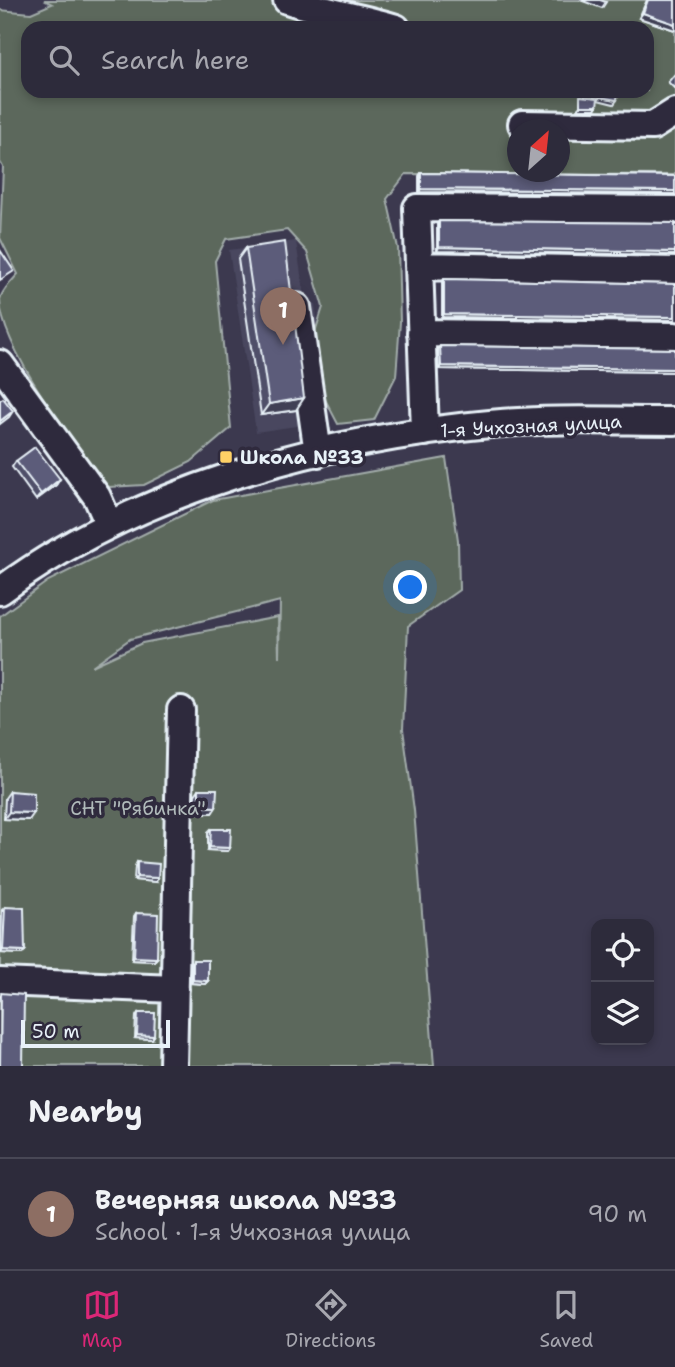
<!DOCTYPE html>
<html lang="en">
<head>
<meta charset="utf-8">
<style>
	:root { --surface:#2d2b3b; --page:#353342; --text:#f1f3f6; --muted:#a7a7af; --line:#484755; --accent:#db2777 }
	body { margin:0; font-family:"Shantell Sans",sans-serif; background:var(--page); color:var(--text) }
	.controls { position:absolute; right:21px; bottom:21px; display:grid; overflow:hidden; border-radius:14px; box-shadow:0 4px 10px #0003 }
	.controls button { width:63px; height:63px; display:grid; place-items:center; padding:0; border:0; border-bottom:2px solid var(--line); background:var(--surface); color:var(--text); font:35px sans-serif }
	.compass { position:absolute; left:507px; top:119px; width:63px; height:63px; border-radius:50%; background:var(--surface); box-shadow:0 4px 10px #0003; rotate:27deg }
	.scale { position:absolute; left:21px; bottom:18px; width:149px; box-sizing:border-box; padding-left:7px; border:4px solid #e8f1f8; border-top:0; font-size:19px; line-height:24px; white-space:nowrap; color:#e8f1f8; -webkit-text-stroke:5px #2f2a3d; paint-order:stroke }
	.you { position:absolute; left:411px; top:588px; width:24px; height:24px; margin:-18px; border:5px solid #fff; border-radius:50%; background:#1a73e8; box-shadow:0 0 0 10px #1a73e833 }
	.badge { display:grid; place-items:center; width:46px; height:46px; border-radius:50%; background:var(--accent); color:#fff; font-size:23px; font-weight:700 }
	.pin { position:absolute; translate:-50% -58px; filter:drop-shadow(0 2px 4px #0008) }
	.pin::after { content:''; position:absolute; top:37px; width:24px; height:21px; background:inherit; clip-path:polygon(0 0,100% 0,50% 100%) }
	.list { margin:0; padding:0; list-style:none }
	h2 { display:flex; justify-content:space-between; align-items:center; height:91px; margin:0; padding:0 28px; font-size:30px }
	h2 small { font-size:23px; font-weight:400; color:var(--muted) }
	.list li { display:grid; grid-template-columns:46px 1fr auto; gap:21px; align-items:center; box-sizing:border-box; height:112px; padding:0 28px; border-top:2px solid var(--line) }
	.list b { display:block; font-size:26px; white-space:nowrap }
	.list p { margin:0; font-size:23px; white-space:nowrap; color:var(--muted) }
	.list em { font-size:23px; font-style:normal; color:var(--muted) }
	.icon { flex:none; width:38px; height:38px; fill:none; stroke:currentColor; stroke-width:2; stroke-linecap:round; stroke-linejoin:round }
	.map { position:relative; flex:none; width:675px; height:1066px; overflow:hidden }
	.search { position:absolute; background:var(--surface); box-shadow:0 4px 10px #0003; left:21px; right:21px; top:21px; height:77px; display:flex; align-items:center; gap:18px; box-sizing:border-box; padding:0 24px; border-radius:21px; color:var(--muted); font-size:26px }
	.sheet { height:203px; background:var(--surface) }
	nav { display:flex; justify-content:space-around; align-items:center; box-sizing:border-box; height:98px; border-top:2px solid var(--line); background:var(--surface); font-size:19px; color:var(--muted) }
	nav a { display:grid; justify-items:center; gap:4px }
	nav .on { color:var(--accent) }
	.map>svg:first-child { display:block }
	.built { fill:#49475f }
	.green { fill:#5c685c; stroke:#a2acaa; stroke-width:2; fill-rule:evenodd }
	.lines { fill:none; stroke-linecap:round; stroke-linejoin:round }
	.minor-casing { stroke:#e8f1f8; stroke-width:32 }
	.minor { stroke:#2f2a3d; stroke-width:26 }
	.wall { fill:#4f4f69; stroke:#e8f1f8; stroke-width:2 }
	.shaded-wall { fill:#404055; stroke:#e8f1f8; stroke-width:2 }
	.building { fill:#5c5c7a; stroke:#e8f1f8; stroke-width:2 }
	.poi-dot { fill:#ffd166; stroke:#2f2a3d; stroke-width:2.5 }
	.labels { text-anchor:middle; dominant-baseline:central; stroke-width:7; stroke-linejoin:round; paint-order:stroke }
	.street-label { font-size:19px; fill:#e8f1f8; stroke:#2f2a3d }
	.poi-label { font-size:19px; font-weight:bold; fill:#e8f1f8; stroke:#2f2a3d; text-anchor:start }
	.park-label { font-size:19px; fill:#b0baba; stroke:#2f2a3d }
</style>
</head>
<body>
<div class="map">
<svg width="675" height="1066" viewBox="0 0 675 1066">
	<rect width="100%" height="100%" fill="#3c394f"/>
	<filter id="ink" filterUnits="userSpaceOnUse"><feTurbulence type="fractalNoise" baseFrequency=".0143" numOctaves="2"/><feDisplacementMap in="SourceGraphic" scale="14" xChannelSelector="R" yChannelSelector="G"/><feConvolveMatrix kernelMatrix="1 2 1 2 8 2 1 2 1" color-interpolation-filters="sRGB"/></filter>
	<g filter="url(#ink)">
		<path class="built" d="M296,241L305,301L315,304L328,387L319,396L323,422L256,432L229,250Z"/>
		<path class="green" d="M44,0H675V175L406,174L387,199L398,248L400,322L396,376L374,420L338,424L317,384L311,345L323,307L307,252L287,230L226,239L215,261L231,428L191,462L144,485L109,487C78,453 0,345 0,300C1,291 12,281 18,274L0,238L3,167L0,162V10L31,13L52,4ZM28,28H647V91H28ZM518,130H560V172H518Z
			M446,458L458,540L459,590L408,626L403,729L414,810L434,1066H0V616L48,581L213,500ZM280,601L279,657L278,617L142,643L92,666L130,639Z"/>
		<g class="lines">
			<defs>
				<path id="minor" d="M287,0C324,12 360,17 396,28
					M522,124L653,126L675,112
					M419,266L675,271
					M297,307L318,453
					M421,333L675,336
					M0,364L97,497L109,524
					M425,432L417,208L675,210
					M0,591C136,490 323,439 490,424C551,418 613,421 675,421
					M0,982L175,989
					M173,1066L181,710"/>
			</defs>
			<use href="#minor" class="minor-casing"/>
			<use href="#minor" class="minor"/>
		</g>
		<path class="wall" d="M647,0H675V30L639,18Z
			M675,74V89L668,82Z
			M421,173L675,176V194L419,192V176Z
			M439,221L675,223V255L437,251V224Z
			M246,248L296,410L261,415L238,259Z
			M444,279L675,284V320L442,317V282Z
			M440,346L675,349V372L439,369L438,349Z
			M16,461L60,479L56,485L36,500L12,467Z
			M199,789L216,807L212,813H194L195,795Z
			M10,791L29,820L4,819L5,798Z
			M211,829L230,848L228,851L208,850V832Z
			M137,862L156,882L134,880L135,866Z
			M5,907L22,954L1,953L2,910Z
			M136,913L157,958L154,961L132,960L134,916Z
			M193,960L208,981L205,984L191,983V963Z
			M138,1013L152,1039L135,1038L136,1016Z"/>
		<path class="shaded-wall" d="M580,0H600L606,2L602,8Z
			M643,13L675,24V30L639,18Z
			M600,97L617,100L614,104L598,100Z
			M580,106H597L595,109H578Z
			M421,189L675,191V194L419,192Z
			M439,247L675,252V255L437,251Z
			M444,314L675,317V320L442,317Z
			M441,366L675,369V372L439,369Z
			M304,398L296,410L261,415L269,404Z
			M13,411L9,417L0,424V421Z
			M60,479L56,485L36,500L41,494Z
			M199,806L216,807L212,813H194Z
			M9,812L34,813L29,820L4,819Z
			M210,847L230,848L228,851L208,850Z
			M137,877L158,878L156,882L134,880Z
			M3,950L25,951L22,954L1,953Z
			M134,957L157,958L154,961L132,960Z
			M193,980L208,981L205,984L191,983Z
			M137,1035L154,1036L152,1039L135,1038Z"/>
		<path class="building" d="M648,0H675V24L643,13Z
			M602,91H618L617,100L600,97Z
			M580,96L598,98L597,106H580Z
			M421,173L675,176V191L421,189Z
			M439,221L675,223V252L439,247Z
			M285,242L304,398L269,404L246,248Z
			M0,250L14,271L0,280Z
			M444,279L675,284V317L444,314Z
			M440,346L675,349V369L441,366Z
			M3,398L13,411L0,421V400Z
			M35,447L60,479L41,494L16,461Z
			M199,789H217L216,807L199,806Z
			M10,791L34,793V813L9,812Z
			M211,829H231L230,848L210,847Z
			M137,862L159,864L158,878L137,877Z
			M5,907L24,908L25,951L3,950Z
			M136,913L158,914L157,958L134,957Z
			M193,960H208V981L193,980Z
			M1,993L24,995L23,1066H0Z
			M138,1013H155L154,1036L137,1035Z"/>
	</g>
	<rect class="poi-dot" x="219" y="450" width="14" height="14" rx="3.5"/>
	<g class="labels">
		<g class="street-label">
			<text transform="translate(531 426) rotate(-3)">1-я Учхозная улица</text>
		</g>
		<g class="poi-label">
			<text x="240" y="457">Школа №33</text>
		</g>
		<g class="park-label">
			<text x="138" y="808">СНТ "Рябинка"</text>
		</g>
	</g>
</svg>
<div class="controls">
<button><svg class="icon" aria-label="locate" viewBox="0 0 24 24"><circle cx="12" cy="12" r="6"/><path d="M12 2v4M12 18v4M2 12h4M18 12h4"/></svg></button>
<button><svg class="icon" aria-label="layers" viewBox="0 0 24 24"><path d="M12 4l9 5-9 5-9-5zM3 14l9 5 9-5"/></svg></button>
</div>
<svg class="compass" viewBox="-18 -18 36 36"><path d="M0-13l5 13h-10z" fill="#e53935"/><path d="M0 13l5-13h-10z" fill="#a7a7af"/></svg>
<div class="scale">50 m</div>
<div class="you"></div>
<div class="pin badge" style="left:283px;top:345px;background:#8d6e63">1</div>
<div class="search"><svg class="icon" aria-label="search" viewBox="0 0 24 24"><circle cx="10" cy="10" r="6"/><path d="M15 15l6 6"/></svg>Search here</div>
</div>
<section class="sheet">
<h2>Nearby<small></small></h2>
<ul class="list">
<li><span class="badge" style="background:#8d6e63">1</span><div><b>Вечерняя школа №33</b><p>School · 1-я Учхозная улица</p></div><em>90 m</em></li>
</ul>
</section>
<nav>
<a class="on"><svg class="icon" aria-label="map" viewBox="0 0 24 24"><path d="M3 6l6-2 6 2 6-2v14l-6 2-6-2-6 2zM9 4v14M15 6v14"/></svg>Map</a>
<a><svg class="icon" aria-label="directions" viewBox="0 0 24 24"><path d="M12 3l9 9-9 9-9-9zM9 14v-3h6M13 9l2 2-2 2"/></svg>Directions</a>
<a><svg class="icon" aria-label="saved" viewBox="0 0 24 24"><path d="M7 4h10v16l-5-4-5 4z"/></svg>Saved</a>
</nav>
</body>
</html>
